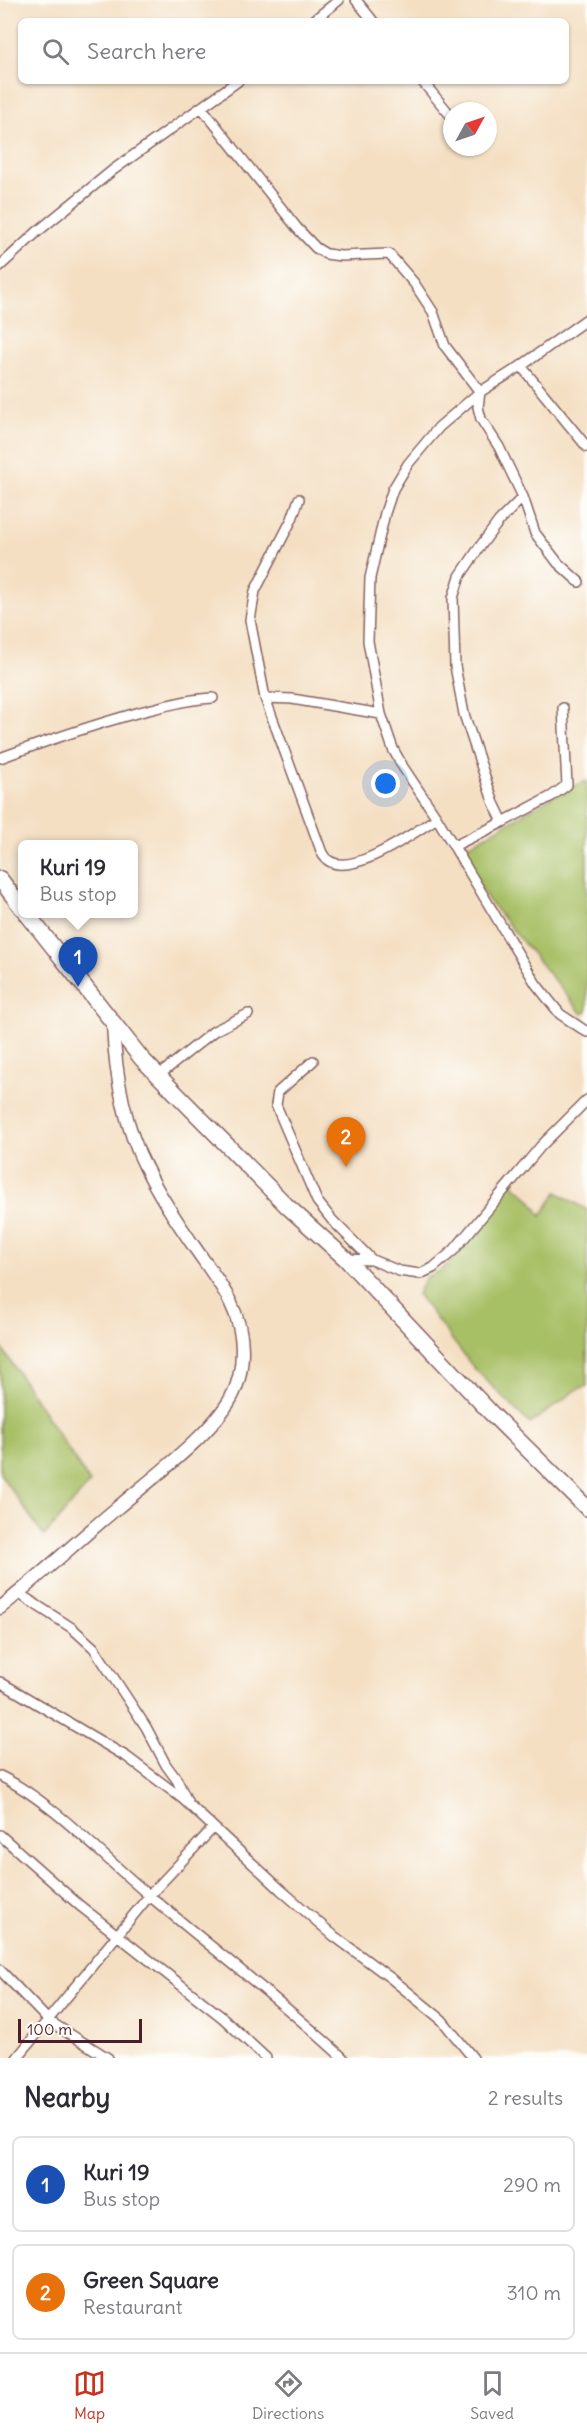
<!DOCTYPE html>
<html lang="en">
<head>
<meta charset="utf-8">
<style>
	:root { --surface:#fff; --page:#f2f2f3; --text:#2b2b33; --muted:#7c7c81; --line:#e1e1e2; --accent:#c8321e }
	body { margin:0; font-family:Delius,sans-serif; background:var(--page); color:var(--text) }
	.compass { position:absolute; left:443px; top:102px; width:54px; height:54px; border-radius:50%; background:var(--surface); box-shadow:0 2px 4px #0004; rotate:50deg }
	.scale { position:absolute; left:18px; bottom:15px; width:124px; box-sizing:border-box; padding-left:6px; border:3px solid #4a1f2b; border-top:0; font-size:16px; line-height:21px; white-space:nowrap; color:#4a1f2b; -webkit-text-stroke:4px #fdfcf7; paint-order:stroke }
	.you { position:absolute; left:386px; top:784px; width:21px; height:21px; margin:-15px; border:4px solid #fff; border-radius:50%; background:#1a73e8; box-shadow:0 0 0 9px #1a73e833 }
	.badge { display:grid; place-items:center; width:39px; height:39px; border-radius:50%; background:var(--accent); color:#fff; font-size:20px; font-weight:700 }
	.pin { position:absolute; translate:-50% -50px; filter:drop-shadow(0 2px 3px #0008) }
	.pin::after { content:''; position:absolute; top:32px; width:21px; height:18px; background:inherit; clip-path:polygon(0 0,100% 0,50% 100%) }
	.popup { position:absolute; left:18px; top:840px; width:120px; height:78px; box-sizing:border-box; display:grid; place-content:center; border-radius:9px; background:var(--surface); filter:drop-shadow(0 2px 4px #0005); font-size:20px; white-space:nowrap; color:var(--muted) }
	.popup b { font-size:22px; color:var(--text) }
	.popup::after { content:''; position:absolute; left:50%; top:100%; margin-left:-12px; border:12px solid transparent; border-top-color:var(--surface) }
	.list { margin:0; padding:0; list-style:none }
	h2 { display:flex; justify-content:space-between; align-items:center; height:78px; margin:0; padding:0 24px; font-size:26px }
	h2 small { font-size:20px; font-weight:400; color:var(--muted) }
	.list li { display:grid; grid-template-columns:39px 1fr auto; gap:18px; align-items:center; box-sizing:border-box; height:96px; margin:0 12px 12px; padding:0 12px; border:2px solid var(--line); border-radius:9px }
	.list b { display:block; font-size:22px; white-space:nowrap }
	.list p { margin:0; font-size:20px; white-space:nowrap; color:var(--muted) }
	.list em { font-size:20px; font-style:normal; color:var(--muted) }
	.icon { flex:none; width:33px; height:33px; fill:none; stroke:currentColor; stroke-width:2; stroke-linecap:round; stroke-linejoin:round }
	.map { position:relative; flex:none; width:587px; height:2058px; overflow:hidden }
	.search { position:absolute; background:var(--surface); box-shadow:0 2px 4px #0004; left:18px; right:18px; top:18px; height:66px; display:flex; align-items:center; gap:15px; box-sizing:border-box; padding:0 21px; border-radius:9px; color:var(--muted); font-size:22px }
	.sheet { height:294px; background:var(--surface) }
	nav { display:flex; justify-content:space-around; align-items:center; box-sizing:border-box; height:84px; border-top:2px solid var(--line); background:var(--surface); font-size:16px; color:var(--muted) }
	nav a { display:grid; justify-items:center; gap:3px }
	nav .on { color:var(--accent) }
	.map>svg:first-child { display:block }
	.green { fill:#a7bf65; stroke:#786f48; stroke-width:1.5 }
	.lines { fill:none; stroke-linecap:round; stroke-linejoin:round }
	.minor-casing { stroke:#866260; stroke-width:12 }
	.secondary-casing { stroke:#866260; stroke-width:15 }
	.trunk-casing { stroke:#866260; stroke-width:18 }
	.minor { stroke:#fff; stroke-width:9 }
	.secondary { stroke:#fff; stroke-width:12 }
	.trunk { stroke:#fff; stroke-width:15 }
</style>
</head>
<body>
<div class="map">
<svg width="587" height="2058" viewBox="0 0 587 2058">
	<rect width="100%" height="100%" fill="#fdfcf7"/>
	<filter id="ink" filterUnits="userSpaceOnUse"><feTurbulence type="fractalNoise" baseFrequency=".0167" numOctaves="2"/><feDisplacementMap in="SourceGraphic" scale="12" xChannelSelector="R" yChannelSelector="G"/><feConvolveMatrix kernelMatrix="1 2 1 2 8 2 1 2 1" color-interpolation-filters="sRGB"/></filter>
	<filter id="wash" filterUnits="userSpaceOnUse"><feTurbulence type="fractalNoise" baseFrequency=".008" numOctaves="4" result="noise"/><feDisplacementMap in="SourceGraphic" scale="24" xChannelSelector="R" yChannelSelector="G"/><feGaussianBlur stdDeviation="1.35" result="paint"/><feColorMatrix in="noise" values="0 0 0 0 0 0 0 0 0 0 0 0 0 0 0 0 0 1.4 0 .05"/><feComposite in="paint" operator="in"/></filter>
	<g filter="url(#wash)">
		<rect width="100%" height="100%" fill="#f4dfc3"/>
		<path class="green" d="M587,781V1012L582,1014L489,901L461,856L465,853L460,847L477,841L560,792Z
			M511,1182L531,1200L541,1216L557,1192L587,1210V1386L578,1389L530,1424L473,1367L417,1294L426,1277L442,1270L464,1248Z
			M0,1345L90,1483L44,1536L0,1474Z"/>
	</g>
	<g filter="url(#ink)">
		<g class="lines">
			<defs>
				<path id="minor" d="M356,0L373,21
					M313,21L339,0
					M422,81L452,117
					M202,108L297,228L316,248L326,254L341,256L389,254L414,283L433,312L445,346L480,392L478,407L481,419L499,447L523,497L535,533L558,563L579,582
					M0,266L37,232L113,170L238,81
					M587,319L521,366L480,392L439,427L408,464L393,489L385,513L370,578L368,641L381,714L393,749L403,767L437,818L536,984L560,1014L587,1032
					M521,366L587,447
					M299,499L292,519L255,591L250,620L265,698L322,853C340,888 416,831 437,818
					M265,698L292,699L381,714
					M0,758C46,741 93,725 140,712C165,706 188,699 213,698
					M503,822L552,796L567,785L563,708
					M454,846L503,822L493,801L464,714L455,666L453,598L460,576L479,548L499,521L523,497
					M313,1061L278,1092L276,1105L317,1201L332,1220L372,1260
					M158,1076L214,1031L248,1014
					M346,1259L372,1260L399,1271L420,1274L433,1268L454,1250L541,1146L587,1100
					M18,1593L72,1628L94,1648L146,1727L166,1765L177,1780L187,1801
					M0,1682L127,1757L183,1799L281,1890L334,1936L392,1979L442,2020L473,2058
					M0,1776C52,1801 105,1859 150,1896C214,1950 282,2001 343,2058
					M0,1835L79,1905L223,2018L266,2058
					M0,1970L49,2021L108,2058
					M17,2058L149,1896L213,1828"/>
				<path id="secondary" d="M0,1608C40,1576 77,1541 117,1508C151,1479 210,1436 231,1398C239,1384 242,1366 242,1350C242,1307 216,1279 193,1245C176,1220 159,1195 146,1168C123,1123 115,1073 113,1023"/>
				<path id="trunk" d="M0,879L22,908
					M27,914L142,1059L287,1206L346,1259L491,1413L587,1508"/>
			</defs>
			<use href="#minor" class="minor-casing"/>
			<use href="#secondary" class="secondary-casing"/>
			<use href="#trunk" class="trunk-casing"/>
			<use href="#minor" class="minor"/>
			<use href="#secondary" class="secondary"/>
			<use href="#trunk" class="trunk"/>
		</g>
	</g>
</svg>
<svg class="compass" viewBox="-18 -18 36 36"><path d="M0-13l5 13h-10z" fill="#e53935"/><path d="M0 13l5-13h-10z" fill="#7c7c81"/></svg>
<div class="scale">100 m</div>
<div class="you"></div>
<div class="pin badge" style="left:78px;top:987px;background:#1a4fb4">1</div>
<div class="popup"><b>Kuri 19</b>Bus stop</div>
<div class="pin badge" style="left:346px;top:1167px;background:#e8710a">2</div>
<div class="search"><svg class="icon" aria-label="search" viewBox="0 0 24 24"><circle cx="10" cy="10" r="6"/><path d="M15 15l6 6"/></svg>Search here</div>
</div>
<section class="sheet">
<h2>Nearby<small>2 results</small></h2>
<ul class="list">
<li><span class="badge" style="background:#1a4fb4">1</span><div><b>Kuri 19</b><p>Bus stop</p></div><em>290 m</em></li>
<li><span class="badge" style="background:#e8710a">2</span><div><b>Green Square</b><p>Restaurant</p></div><em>310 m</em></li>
</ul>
</section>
<nav>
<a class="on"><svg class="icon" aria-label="map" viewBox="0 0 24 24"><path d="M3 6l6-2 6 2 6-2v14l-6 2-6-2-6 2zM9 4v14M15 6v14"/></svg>Map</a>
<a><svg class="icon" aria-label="directions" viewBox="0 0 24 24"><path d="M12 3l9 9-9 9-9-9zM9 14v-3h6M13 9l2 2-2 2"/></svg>Directions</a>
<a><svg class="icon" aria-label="saved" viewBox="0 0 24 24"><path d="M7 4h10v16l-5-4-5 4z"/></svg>Saved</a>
</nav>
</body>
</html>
